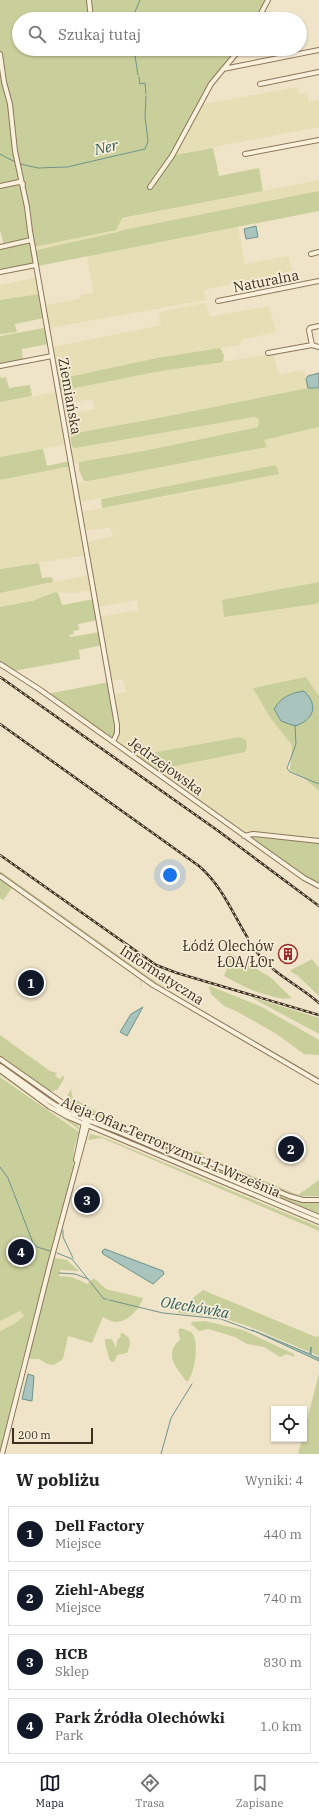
<!DOCTYPE html>
<html lang="pl">
<head>
<meta charset="utf-8">
<style>
	:root { --surface:#fff; --page:#f2f2f2; --text:#202124; --muted:#757577; --line:#e0e0e0; --accent:#111827 }
	body { margin:0; font-family:"IBM Plex Serif",serif; background:var(--page); color:var(--text) }
	.controls { position:absolute; right:12px; bottom:12px; display:grid; overflow:hidden; border-radius:0px; box-shadow:0 1px 3px #0004 }
	.controls button { width:36px; height:36px; display:grid; place-items:center; padding:0; border:0; border-bottom:1px solid var(--line); background:var(--surface); color:var(--text); font:20px sans-serif }
	.scale { position:absolute; left:12px; bottom:10px; width:81px; box-sizing:border-box; padding-left:4px; border:2px solid #3d2e20; border-top:0; font-size:11px; line-height:14px; white-space:nowrap; color:#3d2e20; -webkit-text-stroke:3px #f7eed8; paint-order:stroke }
	.you { position:absolute; left:170px; top:875px; width:14px; height:14px; margin:-10px; border:3px solid #fff; border-radius:50%; background:#1a73e8; box-shadow:0 0 0 6px #1a73e833 }
	.badge { display:grid; place-items:center; width:26px; height:26px; border-radius:50%; background:var(--accent); color:#fff; font-size:13px; font-weight:700 }
	.pin { position:absolute; translate:-50% -50%; border:2px solid #fff; box-shadow:0 1px 4px #0006 }
	.list { margin:0; padding:0; list-style:none }
	h2 { display:flex; justify-content:space-between; align-items:center; height:52px; margin:0; padding:0 16px; font-size:17px }
	h2 small { font-size:13px; font-weight:400; color:var(--muted) }
	.list li { display:grid; grid-template-columns:26px 1fr auto; gap:12px; align-items:center; box-sizing:border-box; height:56px; margin:0 8px 8px; padding:0 8px; border:1px solid var(--line); border-radius:0px }
	.list b { display:block; font-size:15px; white-space:nowrap }
	.list p { margin:0; font-size:13px; white-space:nowrap; color:var(--muted) }
	.list em { font-size:13px; font-style:normal; color:var(--muted) }
	.icon { flex:none; width:22px; height:22px; fill:none; stroke:currentColor; stroke-width:2; stroke-linecap:round; stroke-linejoin:round }
	.map { position:relative; flex:none; width:319px; height:1454px; overflow:hidden }
	.search { position:absolute; background:var(--surface); box-shadow:0 1px 3px #0004; left:12px; right:12px; top:12px; height:44px; display:flex; align-items:center; gap:10px; box-sizing:border-box; padding:0 14px; border-radius:22px; color:var(--muted); font-size:15px }
	.sheet { height:308px; background:var(--surface) }
	nav { display:flex; justify-content:space-around; align-items:center; box-sizing:border-box; height:56px; border-top:1px solid var(--line); background:var(--surface); font-size:11px; color:var(--muted) }
	nav a { display:grid; justify-items:center; gap:2px }
	nav .on { color:var(--accent) }
	.map>svg:first-child { display:block }
	.farmland { fill:#e6deb5 }
	.green { fill:#c9cf9b }
	.water { fill:#a9c4bc; stroke:#6f938a }
	.lines { fill:none; stroke-linecap:round; stroke-linejoin:round }
	.stream { stroke:#6f938a; stroke-width:1 }
	.minor-casing { stroke:#8d765c; stroke-width:6 }
	.minor { stroke:#faf1dc; stroke-width:4 }
	.rail-casing { stroke:#3d2e20; stroke-width:2.5 }
	.rail { stroke:#f7eed8; stroke-width:1; stroke-dasharray:3; stroke-linecap:butt }
	.labels { text-anchor:middle; dominant-baseline:central; stroke-width:3.5; stroke-linejoin:round; paint-order:stroke }
	.street-label { font-size:14px; fill:#3d2e20; stroke:#f7eed8 }
	.poi-label { font-size:14px; fill:#3d2e20; stroke:#f7eed8; text-anchor:end }
	.water-label { font-size:15px; font-style:italic; fill:#2f5d5a; stroke:#f7eed8 }
</style>
</head>
<body>
<div class="map">
<svg width="319" height="1454" viewBox="0 0 319 1454">
	<rect width="100%" height="100%" fill="#f0e4c8"/>
	<path class="farmland" d="M298,87L299,94L307,93L309,102L319,100V127L166,156L198,105Z
		M319,180V191L123,230L118,232L35,251L32,236Z
		M238,227L245,264L289,256L292,271L204,290L206,300L49,328L45,305L79,299L80,295L93,293L87,256Z
		M38,277L40,294L0,300V285Z
		M203,303L207,305L210,317L269,306L276,332L241,340L240,345L157,358L59,379L53,347L161,325L159,312Z
		M273,354L279,375L302,370L308,376L306,379L308,388L148,420L70,434L65,414L95,409L93,399L63,404L60,391L161,371Z
		M57,392L67,444L0,457V402Z
		M254,417L259,419L258,427L144,451L74,464L71,451L75,448Z
		M319,427V582L222,601L225,617L319,602V710L293,744L286,768L290,773L319,786V840L244,832L159,772L160,769L246,740L240,737L140,755L139,757L118,742L119,722L115,694L126,692L123,679L113,681L111,679L100,617L138,610L137,600L98,607L86,542L113,536L110,527L84,531L81,512L200,490L276,466L79,502L77,483L267,447L264,440Z
		M71,466L87,555L0,569V480Z
		M90,575L93,590L75,593L56,592L32,601L0,607V593Z
		M20,1311L24,1316L14,1324L0,1331V1321Z"/>
	<path class="green" d="M0,0H267L257,19H19V49H240L213,80L174,155L213,148L219,176L259,168L263,191L122,218L116,230L33,247L35,266L0,273V248L4,245L0,230Z
		M319,191V211L38,266L35,251L37,250L118,232L123,230Z
		M40,294L44,318L15,324L17,332L0,334V300Z
		M44,328L49,344L22,349L23,361L0,365V336Z
		M220,348L224,355L223,362L161,371L60,391L59,379L157,358Z
		M0,375L1,378L6,377L9,388L30,385L32,396L0,402Z
		M308,388L319,389V427L264,440L267,447L88,481H84L79,470V462L144,451L258,427L259,419L254,417L75,448L72,447L70,434L148,420Z
		M43,449L47,466L70,461L71,466L0,480V457Z
		M276,465L279,474L102,508L101,499Z
		M39,563L42,578L52,577L53,582L0,593V569Z
		M319,582V602L315,604L224,617L222,600Z
		M56,592L58,593L62,605L94,599L98,620L78,624L79,630L73,631L74,634L69,635L70,637L100,632L103,645L79,650L80,659L13,671L0,662V607L32,601Z
		M306,677L319,696V791L304,778L290,771L292,745L269,716L253,688Z
		M109,682L117,727L113,738L50,695L52,693Z
		M240,737L246,740L247,747L245,752L160,769L159,772L139,757L140,755Z
		M251,836L319,843V884L307,878L252,839Z
		M0,871L149,977L181,998L319,1078V1081L160,988L0,875Z
		M0,879L139,978C143,982 142,985 139,989L141,984L140,979L12,888L3,900L6,902L0,898Z
		M230,953L270,977L292,998C277,1003 237,984 224,976L227,968L228,954Z
		M312,959L319,968V996L298,976L291,972V970Z
		M210,986L260,1006L319,1040V1055L304,1054L275,1033L236,1011L224,1006L211,994L209,987Z
		M252,997L319,1018V1034L254,999Z
		M0,1035L50,1071L57,1073L55,1076L60,1079L63,1075L64,1079L57,1090L49,1092L0,1057Z
		M0,1061L44,1093L48,1097L0,1063Z
		M0,1072L55,1113L78,1125L80,1130L0,1075Z
		M0,1077L79,1132L74,1148L73,1168L20,1369L0,1453V1331L14,1324L24,1316L20,1311L0,1321Z
		M73,1085L71,1090L73,1098L96,1111L194,1152L197,1151L204,1154L199,1156L123,1124L81,1111L68,1104L65,1100Z
		M97,1121L117,1126L285,1196L319,1201V1214Z
		M95,1126L319,1218V1219Z
		M90,1134L103,1137L319,1227V1231L102,1138L88,1140Z
		M112,1138L118,1139L319,1225L301,1218Z
		M211,1157L212,1159L298,1195L319,1180V1196C307,1197 296,1196 284,1192L214,1162L211,1160Z
		M55,1258L67,1260L79,1271L60,1270L59,1276L72,1277L87,1284L94,1278L106,1289L143,1298C139,1309 129,1322 115,1322C112,1322 107,1319 103,1317L92,1343L68,1336L63,1359L54,1365L47,1364L39,1359H28L53,1260Z
		M203,1290L316,1337L319,1336V1356L248,1326L223,1318L179,1313L177,1311Z
		M205,1321L243,1330L294,1354V1357L287,1354L280,1357L264,1347L247,1344L235,1337L208,1329L199,1331L191,1324L192,1322Z
		M181,1328L191,1332C200,1340 195,1372 188,1381H186C181,1372 168,1362 173,1349C174,1345 178,1342 180,1339L178,1330Z
		M123,1333L129,1338L130,1345L127,1353L117,1355L115,1361L112,1362L109,1359C109,1352 104,1346 105,1339H112L116,1348L117,1340L121,1337L120,1334Z
		M319,1374V1454H298L302,1439H304V1431Z"/>
	<path class="water" d="M256,226L258,237L246,239L244,229Z
		M319,373V388H308L306,379L308,376Z
		M304,691C319,705 314,720 295,726L281,721L274,709C281,697 291,693 304,691Z
		M143,1007L127,1036L120,1032L131,1014Z
		M105,1249L163,1271L164,1274L153,1284L103,1254L102,1251Z
		M252,1330L310,1354L311,1347V1355L319,1358V1361Z
		M28,1374L34,1376L32,1401L22,1399Z"/>
	<g class="lines">
		<path class="stream" d="M132,19L140,0
			M134,49L138,75
			M139,77L140,84L145,83L146,94
			M0,154L15,162
			M20,164L38,168L67,167L145,149L148,141L145,117L146,96
			M295,725L296,744L287,768L290,772L319,784
			M0,1167L8,1178L33,1243L37,1247L50,1251
			M63,1230V1237L73,1258
			M57,1253L72,1259L104,1299H107
			M59,1273L75,1274L88,1279
			M109,1300L163,1313L221,1319L253,1331
			M161,1454L171,1418L192,1384"/>
		<defs>
			<path id="minor" d="M89,0L91,19
				M258,19L268,0
				M0,54L4,82L10,104L15,151L27,207L30,231L117,725V733L113,742
				M223,69L319,50
				M260,84L319,72
				M245,154L319,140
				M0,186L19,182L23,184
				M150,187L172,156L211,84L240,49
				M0,247L31,240
				M311,254L319,252
				M0,272L36,265
				M218,301L319,281
				M312,345L309,330L310,328L319,326
				M268,353L312,345L319,347
				M0,366L52,356
				M0,664L39,689L304,878L319,886
				M244,836L253,834L319,841
				M0,876L153,985L319,1082
				M0,1059L74,1111L129,1129L289,1196L303,1200H319
				M0,1066L49,1101L68,1113L119,1132L319,1217
				M0,1070L50,1107L68,1117L319,1222
				M76,1160L84,1122
				M2,1454L50,1264L88,1123"/>
		</defs>
		<use href="#minor" class="minor-casing"/>
		<use href="#minor" class="minor"/>
		<defs>
			<path id="rail" d="M0,677L217,830L319,906
				M0,724L199,866C227,890 237,926 259,955C275,975 300,986 319,1003
				M0,855L156,965L177,973L319,1015"/>
		</defs>
		<use href="#rail" class="rail-casing"/>
		<use href="#rail" class="rail"/>
	</g>
	<defs>
		<symbol id="building-ring" viewBox="-11 -11 22 22"><circle r="9.5" fill="#f7eed8" stroke="#9e2a2b" stroke-width="1.5"/><path d="M-4-6H4V6H1V3H-1V6H-4ZM-2.5-4.3h1.7v1.8h-1.7ZM.8-4.3h1.7v1.8H.8ZM-2.5-1h1.7V.8h-1.7ZM.8-1h1.7V.8H.8Z" fill="#9e2a2b"/></symbol>
	</defs>
	<g fill-rule="evenodd">
		<use href="#building-ring" x="277" y="943" width="22" height="22"/>
	</g>
	<g class="labels">
		<g class="street-label">
			<text transform="translate(266 281) rotate(-11)">Naturalna</text>
			<text transform="translate(70 396) rotate(80)">Ziemiańska</text>
			<text transform="translate(166 766) rotate(36)">Jędrzejowska</text>
			<text transform="translate(162 975) rotate(33)">Informatyczna</text>
			<text transform="translate(171 1147) rotate(23)">Aleja Ofiar Terroryzmu 11 Września</text>
		</g>
		<g class="poi-label">
			<text x="274" y="946">Łódź Olechów<tspan x="274" dy="16">ŁOA/ŁOr</tspan></text>
		</g>
		<g class="water-label">
			<text transform="translate(106 147) rotate(-13)">Ner</text>
			<text transform="translate(195 1307) rotate(10)">Olechówka</text>
		</g>
	</g>
</svg>
<div class="controls">
<button><svg class="icon" aria-label="locate" viewBox="0 0 24 24"><circle cx="12" cy="12" r="6"/><path d="M12 2v4M12 18v4M2 12h4M18 12h4"/></svg></button>
</div>
<div class="scale">200 m</div>
<div class="you"></div>
<div class="pin badge" style="left:31px;top:983px">1</div>
<div class="pin badge" style="left:291px;top:1149px">2</div>
<div class="pin badge" style="left:87px;top:1200px">3</div>
<div class="pin badge" style="left:21px;top:1252px">4</div>
<div class="search"><svg class="icon" aria-label="search" viewBox="0 0 24 24"><circle cx="10" cy="10" r="6"/><path d="M15 15l6 6"/></svg>Szukaj tutaj</div>
</div>
<section class="sheet">
<h2>W pobliżu<small>Wyniki: 4</small></h2>
<ul class="list">
<li><span class="badge">1</span><div><b>Dell Factory</b><p>Miejsce</p></div><em>440 m</em></li>
<li><span class="badge">2</span><div><b>Ziehl-Abegg</b><p>Miejsce</p></div><em>740 m</em></li>
<li><span class="badge">3</span><div><b>HCB</b><p>Sklep</p></div><em>830 m</em></li>
<li><span class="badge">4</span><div><b>Park Źródła Olechówki</b><p>Park</p></div><em>1.0 km</em></li>
</ul>
</section>
<nav>
<a class="on"><svg class="icon" aria-label="map" viewBox="0 0 24 24"><path d="M3 6l6-2 6 2 6-2v14l-6 2-6-2-6 2zM9 4v14M15 6v14"/></svg>Mapa</a>
<a><svg class="icon" aria-label="directions" viewBox="0 0 24 24"><path d="M12 3l9 9-9 9-9-9zM9 14v-3h6M13 9l2 2-2 2"/></svg>Trasa</a>
<a><svg class="icon" aria-label="saved" viewBox="0 0 24 24"><path d="M7 4h10v16l-5-4-5 4z"/></svg>Zapisane</a>
</nav>
</body>
</html>
